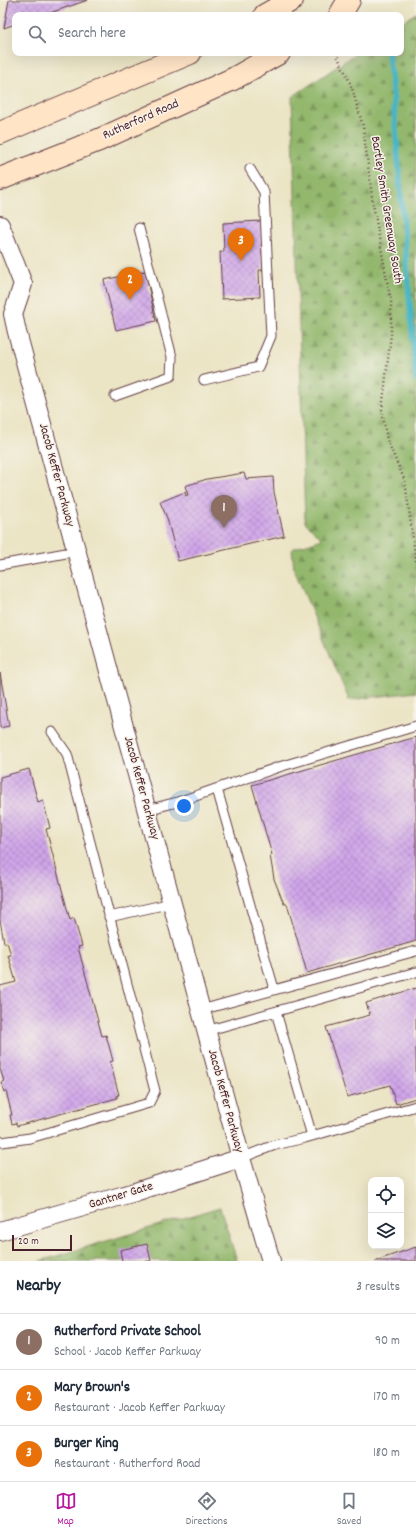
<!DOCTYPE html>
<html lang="en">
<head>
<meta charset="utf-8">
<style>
	:root { --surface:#fff; --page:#f2f2f3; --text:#1f2937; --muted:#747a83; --line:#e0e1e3; --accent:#b5179e }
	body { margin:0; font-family:Dekko,sans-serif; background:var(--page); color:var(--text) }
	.controls { position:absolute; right:12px; bottom:12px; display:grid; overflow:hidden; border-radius:8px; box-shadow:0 4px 16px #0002 }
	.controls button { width:36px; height:36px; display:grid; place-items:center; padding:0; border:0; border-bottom:1px solid var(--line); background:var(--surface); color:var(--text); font:20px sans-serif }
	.scale { position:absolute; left:12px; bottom:10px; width:60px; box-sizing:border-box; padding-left:4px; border:2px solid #4a1f2b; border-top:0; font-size:11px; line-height:14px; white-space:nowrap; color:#4a1f2b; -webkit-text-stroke:3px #f7f3e8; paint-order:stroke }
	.you { position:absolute; left:184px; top:806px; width:14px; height:14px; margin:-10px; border:3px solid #fff; border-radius:50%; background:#1a73e8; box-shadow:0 0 0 6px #1a73e833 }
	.badge { display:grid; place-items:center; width:26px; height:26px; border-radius:50%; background:var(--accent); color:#fff; font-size:13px; font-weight:700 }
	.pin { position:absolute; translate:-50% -33px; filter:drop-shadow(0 1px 2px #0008) }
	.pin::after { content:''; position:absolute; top:21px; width:14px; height:12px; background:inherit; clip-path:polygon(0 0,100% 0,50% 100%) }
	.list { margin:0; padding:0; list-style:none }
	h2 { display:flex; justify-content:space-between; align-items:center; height:52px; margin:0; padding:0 16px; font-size:17px }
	h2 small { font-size:13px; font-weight:400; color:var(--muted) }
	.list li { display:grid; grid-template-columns:26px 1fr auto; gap:12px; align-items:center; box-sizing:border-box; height:56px; padding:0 16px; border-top:1px solid var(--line) }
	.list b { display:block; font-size:15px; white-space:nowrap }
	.list p { margin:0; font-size:13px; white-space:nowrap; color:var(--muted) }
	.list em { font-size:13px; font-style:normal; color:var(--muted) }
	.icon { flex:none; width:22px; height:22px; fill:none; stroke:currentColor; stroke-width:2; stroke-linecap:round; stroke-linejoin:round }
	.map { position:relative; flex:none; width:416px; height:1261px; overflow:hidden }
	.search { position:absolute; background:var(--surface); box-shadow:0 4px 16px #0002; left:12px; right:12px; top:12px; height:44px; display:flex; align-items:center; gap:10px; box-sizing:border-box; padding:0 14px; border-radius:8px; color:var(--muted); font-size:15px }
	.sheet { height:220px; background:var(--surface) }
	nav { display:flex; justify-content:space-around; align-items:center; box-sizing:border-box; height:56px; border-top:1px solid var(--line); background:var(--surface); font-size:11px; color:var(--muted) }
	nav a { display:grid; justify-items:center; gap:2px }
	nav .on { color:var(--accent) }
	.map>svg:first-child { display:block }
	.forest { fill:url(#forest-firs); stroke:#6e6c4c }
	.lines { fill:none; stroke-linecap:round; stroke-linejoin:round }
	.stream { stroke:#48b5c4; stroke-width:6 }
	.building { fill:url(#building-cross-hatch) }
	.lane-casing { stroke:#623d42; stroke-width:11 }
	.street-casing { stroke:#623d42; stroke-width:20 }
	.secondary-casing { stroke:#623d42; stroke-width:24 }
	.path { stroke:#623d42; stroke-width:2.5; stroke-dasharray:1 3; stroke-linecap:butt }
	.lane { stroke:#fff; stroke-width:9 }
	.street { stroke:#fff; stroke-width:18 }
	.secondary { stroke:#ffe4c6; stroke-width:22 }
	.labels { text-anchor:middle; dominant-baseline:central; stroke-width:3; stroke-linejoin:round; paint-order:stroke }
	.street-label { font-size:13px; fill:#4a1f2b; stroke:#f7f3e8 }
</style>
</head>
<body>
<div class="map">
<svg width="416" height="1261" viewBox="0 0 416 1261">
	<defs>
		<pattern id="forest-firs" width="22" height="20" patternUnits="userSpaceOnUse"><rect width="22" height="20" fill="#93b86d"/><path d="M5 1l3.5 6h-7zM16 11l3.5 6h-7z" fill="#7a955a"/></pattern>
		<pattern id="building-cross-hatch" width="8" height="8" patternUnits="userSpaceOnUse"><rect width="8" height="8" fill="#d0a6ea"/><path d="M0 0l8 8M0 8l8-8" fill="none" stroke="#ab87be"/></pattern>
	</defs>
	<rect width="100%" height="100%" fill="#f7f3e8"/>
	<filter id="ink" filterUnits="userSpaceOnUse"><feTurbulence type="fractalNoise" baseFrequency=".025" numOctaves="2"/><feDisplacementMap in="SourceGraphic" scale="8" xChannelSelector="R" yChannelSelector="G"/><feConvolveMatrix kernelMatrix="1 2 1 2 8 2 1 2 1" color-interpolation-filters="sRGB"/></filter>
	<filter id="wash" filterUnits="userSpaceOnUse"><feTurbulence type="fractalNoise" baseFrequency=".012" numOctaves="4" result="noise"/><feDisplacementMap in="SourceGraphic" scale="16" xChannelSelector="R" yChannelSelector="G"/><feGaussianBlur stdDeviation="0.9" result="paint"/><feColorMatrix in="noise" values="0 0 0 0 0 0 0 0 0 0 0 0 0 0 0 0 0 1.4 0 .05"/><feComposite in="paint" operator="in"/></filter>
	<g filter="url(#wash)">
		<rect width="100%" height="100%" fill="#ebe4c5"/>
		<path class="forest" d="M416,13V692L349,700L294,569L292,549L322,539L305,522L292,97L357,53H401V23Z
			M220,1207L237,1261H40Z"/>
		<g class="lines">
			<path class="stream" d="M388,53L393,96L416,379"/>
		</g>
		<g id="blocks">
			<path class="building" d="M9,0H88L44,15H15V24L4,28Z
				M261,221L263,270H259L260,297L222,299L220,252H224L223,223Z
				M145,271L156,321L116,330L104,280Z
				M244,473L246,479L273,477L274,492L284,536L178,561L167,518L160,502L185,492L186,496L188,495L185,486L207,479Z
				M0,673L9,726L0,728Z
				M416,737V941L307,973L287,904H284L274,879L270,855H272L252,785Z
				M29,769L38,802L43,800L50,828L46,829L70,920L74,918L82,946L78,947L102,1036L106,1035L113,1061L110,1062L119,1095H117V1098L17,1126L16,1123L12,1124L10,1115H12L6,1091L4,1092L1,1082L4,1081L0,1069V986L16,982L8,955H11L7,942L4,943L0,920V777Z
				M416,988V1098L396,1104L390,1085L347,1097L326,1027L370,1015L366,1003Z
				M147,1244L151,1261H122L120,1250Z
				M416,1247V1261H375Z"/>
		</g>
	</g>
	<g filter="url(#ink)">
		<use href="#blocks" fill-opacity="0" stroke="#623d42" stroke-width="1"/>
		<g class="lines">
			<defs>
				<path id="lane" d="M204,380L258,367L271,336L264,192L250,169
					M115,396L171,376L172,357L139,228
					M0,565L77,551
					M217,789L274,989
					M147,810L181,801L279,767L416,726
					M109,917L172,903
					M201,1010L416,951
					M276,1012L312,1136
					M206,1031L416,972
					M0,1141L2,1142L30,1138L149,1103L155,1091L67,754L52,732
					M241,1158L275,1145L305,1138L416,1106"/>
				<path id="street" d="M0,225L23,284L13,314L17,332L241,1158L271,1261
					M0,1231L135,1192L241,1158"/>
				<path id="secondary" d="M265,15L292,0
					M340,15L349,0
					M0,133L190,53
					M0,179L99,140L233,79L279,53"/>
			</defs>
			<use href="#lane" class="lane-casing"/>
			<use href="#street" class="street-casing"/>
			<use href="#secondary" class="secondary-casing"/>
			<path class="path" d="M336,53L351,85L363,126L373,204L391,302V334L382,410L387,440L405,481L416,561"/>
			<use href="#lane" class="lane"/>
			<use href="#street" class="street"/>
			<use href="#secondary" class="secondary"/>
		</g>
	</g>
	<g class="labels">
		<g class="street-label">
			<text transform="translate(141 120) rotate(-24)">Rutherford Road</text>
			<text transform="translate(386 210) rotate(81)">Bartley Smith Greenway South</text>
			<text transform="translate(56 475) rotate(75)">Jacob Keffer Parkway</text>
			<text transform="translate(141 788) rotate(75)">Jacob Keffer Parkway</text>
			<text transform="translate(225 1101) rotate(75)">Jacob Keffer Parkway</text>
			<text transform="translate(121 1196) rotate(-17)">Gantner Gate</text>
		</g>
	</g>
</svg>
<div class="controls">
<button><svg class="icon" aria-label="locate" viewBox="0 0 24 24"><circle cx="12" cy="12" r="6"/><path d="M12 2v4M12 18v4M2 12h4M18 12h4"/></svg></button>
<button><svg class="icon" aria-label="layers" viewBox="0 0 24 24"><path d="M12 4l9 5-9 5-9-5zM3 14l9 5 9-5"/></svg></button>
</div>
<div class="scale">20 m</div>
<div class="you"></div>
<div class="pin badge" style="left:224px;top:528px;background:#8d6e63">1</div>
<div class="pin badge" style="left:130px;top:300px;background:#e8710a">2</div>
<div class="pin badge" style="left:241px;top:261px;background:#e8710a">3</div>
<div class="search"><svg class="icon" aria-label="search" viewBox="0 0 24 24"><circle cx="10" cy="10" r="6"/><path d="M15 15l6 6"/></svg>Search here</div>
</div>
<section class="sheet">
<h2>Nearby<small>3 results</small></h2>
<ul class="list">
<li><span class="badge" style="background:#8d6e63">1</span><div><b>Rutherford Private School</b><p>School · Jacob Keffer Parkway</p></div><em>90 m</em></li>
<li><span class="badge" style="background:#e8710a">2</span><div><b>Mary Brown's</b><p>Restaurant · Jacob Keffer Parkway</p></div><em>170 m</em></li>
<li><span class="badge" style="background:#e8710a">3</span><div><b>Burger King</b><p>Restaurant · Rutherford Road</p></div><em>180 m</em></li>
</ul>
</section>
<nav>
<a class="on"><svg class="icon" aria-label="map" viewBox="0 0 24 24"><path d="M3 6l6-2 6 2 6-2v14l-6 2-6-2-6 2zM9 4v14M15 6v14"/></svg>Map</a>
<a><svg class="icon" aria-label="directions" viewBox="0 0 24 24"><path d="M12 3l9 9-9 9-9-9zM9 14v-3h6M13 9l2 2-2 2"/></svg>Directions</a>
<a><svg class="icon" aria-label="saved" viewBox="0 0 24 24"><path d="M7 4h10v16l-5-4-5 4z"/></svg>Saved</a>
</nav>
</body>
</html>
